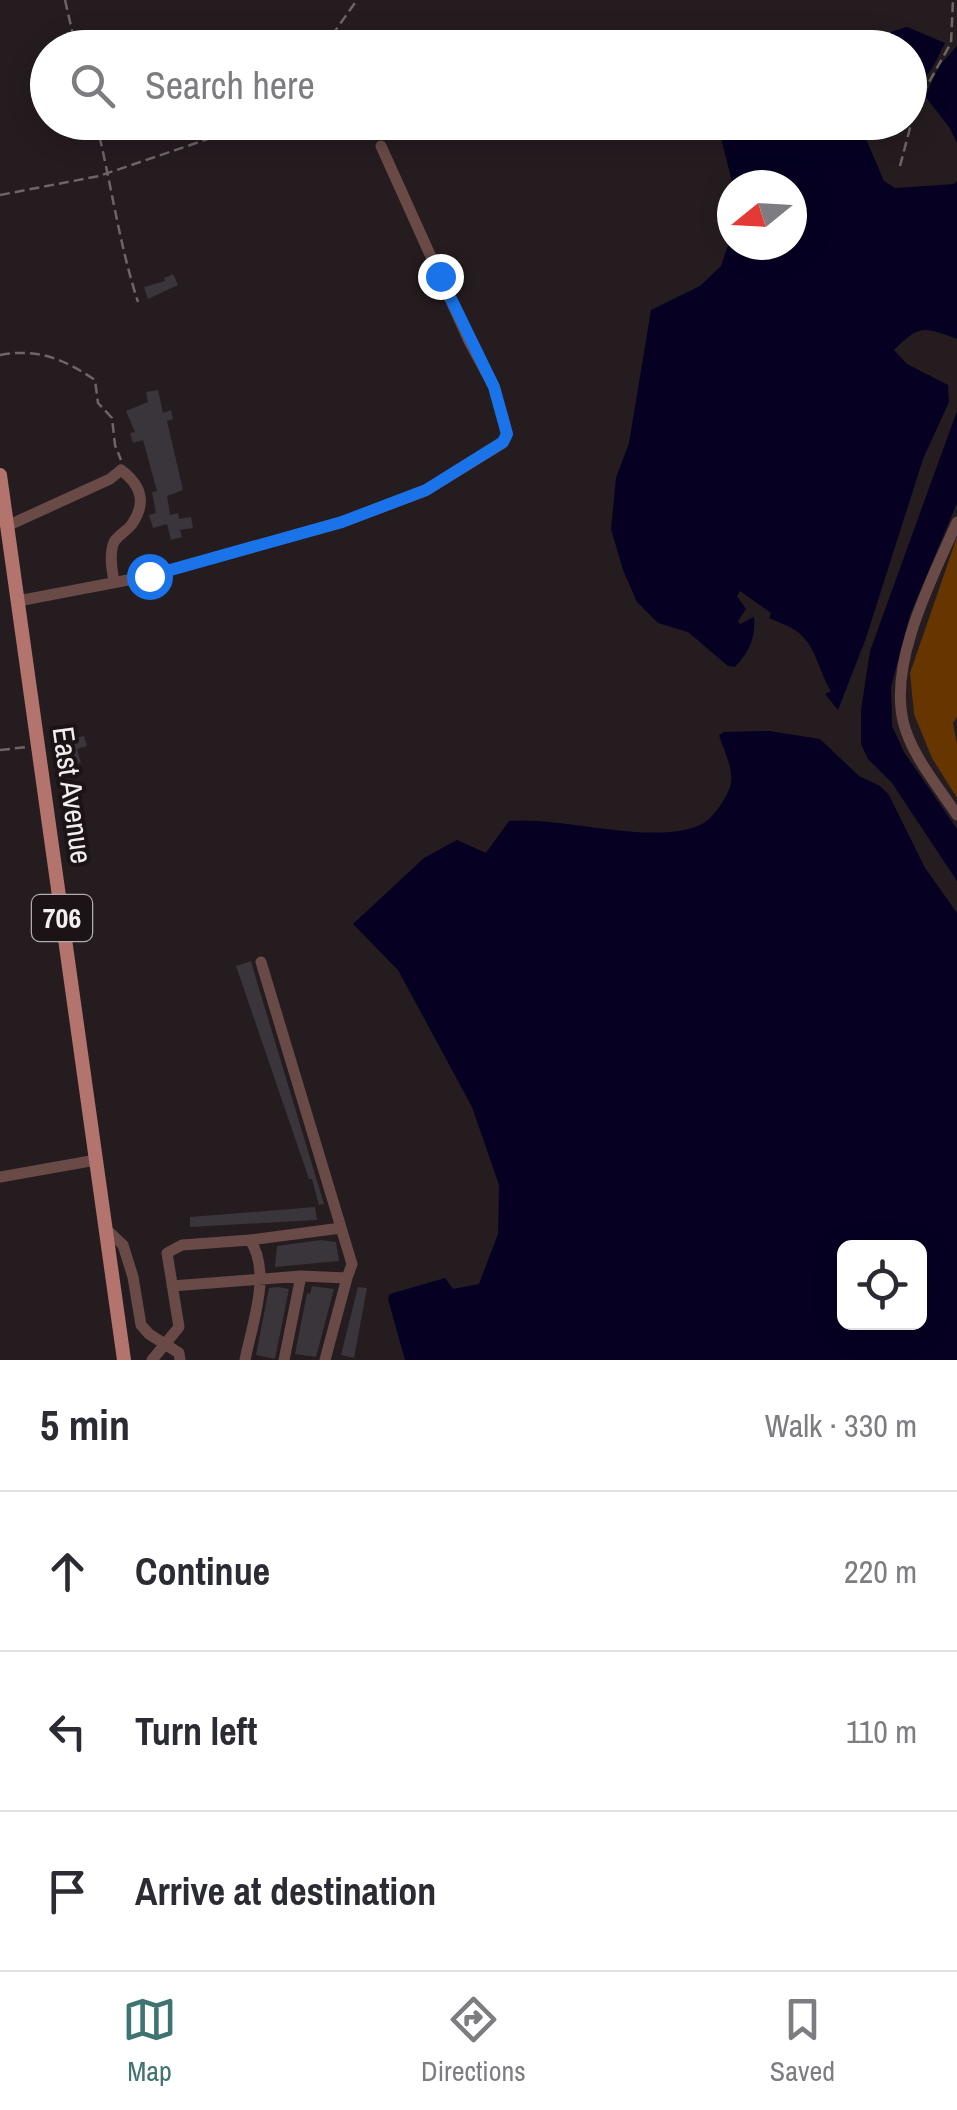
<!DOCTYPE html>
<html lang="en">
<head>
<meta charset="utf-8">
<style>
	:root { --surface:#fff; --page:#f7f7f7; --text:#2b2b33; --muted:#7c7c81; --line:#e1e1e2; --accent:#407472 }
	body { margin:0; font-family:"Archivo Narrow",sans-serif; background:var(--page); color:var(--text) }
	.controls { position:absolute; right:30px; bottom:30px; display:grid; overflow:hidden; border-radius:15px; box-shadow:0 5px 25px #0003 }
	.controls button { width:90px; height:90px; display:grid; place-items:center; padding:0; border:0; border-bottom:2px solid var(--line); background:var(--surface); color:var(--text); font:50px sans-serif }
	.compass { position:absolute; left:717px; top:170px; width:90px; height:90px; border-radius:50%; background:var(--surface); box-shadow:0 5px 25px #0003; rotate:252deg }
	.stop { position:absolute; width:30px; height:30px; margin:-22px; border:8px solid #1a73e8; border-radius:50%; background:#fff }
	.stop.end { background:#1a73e8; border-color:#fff; box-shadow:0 2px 10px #0008 }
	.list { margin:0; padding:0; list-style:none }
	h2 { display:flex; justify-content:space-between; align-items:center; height:130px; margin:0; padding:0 40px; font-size:42px }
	h2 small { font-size:32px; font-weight:400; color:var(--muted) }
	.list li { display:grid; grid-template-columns:65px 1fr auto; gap:30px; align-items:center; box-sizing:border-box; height:160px; padding:0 40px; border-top:2px solid var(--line) }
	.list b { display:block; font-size:38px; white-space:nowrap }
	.list em { font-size:32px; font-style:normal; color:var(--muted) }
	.icon { flex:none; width:55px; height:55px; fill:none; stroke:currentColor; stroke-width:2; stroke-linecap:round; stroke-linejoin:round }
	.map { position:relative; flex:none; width:957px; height:1360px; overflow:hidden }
	.search { position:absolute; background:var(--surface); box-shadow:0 5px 25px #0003; left:30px; right:30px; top:30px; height:110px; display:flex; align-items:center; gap:25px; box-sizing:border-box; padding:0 35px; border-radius:55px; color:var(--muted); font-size:38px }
	.sheet { height:610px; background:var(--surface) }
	nav { display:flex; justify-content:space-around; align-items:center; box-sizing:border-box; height:140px; border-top:2px solid var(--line); background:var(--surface); font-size:28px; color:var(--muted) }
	nav a { display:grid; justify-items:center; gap:5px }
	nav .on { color:var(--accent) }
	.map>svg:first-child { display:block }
	.green { fill:#663500 }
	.water { fill:#060022; fill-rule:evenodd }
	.building { fill:#3a343b }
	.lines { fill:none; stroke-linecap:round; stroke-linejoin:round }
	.path { stroke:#6d6568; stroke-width:2.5; stroke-dasharray:10 5; stroke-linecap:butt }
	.minor { stroke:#694a47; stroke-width:11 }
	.major { stroke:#b3746d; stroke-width:14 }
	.route { stroke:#1a73e8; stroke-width:12 }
	.labels { text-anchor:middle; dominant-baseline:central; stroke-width:8; stroke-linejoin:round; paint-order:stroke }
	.shield { fill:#1c1316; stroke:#b3acae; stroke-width:2.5 }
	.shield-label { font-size:28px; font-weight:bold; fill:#f4edef }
	.street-label { font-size:30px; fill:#f4edef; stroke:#1c1316 }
</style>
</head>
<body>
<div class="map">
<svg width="957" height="1360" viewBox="0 0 957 1360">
	<rect width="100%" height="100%" fill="#251c20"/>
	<path class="green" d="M957,537V717L953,723L957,744V798L932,758L914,714L910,673Z"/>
	<path class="water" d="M907,27L945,43C936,59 930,82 910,84V48L843,47Z
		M957,46V143L949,127L925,96L940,65Z
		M717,123H865L866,139L884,181L895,188L954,184L957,181V339C924,327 920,324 894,350L907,364L948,385L949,402L923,459L866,638L838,710L825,694L831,691C819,672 816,647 799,633C791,626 778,622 769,618L771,613L740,591L737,596L746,609L738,621L740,624L754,617C756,638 749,652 735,667L728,666L688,632L658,623L637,602L623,570L611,529L616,478L629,443L651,310L700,286L721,266L732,234V245H792V185H733Z
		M957,411V503L910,615L891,687L892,726L904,752L957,829V881L892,783L868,759L861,744V710L870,651Z
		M769,731L820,739L859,776L880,786L889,795L925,868L957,913V1360H405L388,1299L390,1294L445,1278L453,1289L479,1284L498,1234L499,1185L472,1107L398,970L353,924L424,858L457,840L486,853L509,821C562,816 656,847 702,824C713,818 726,799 730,787C735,771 724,751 719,735L724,732ZM844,1248H920V1322H844Z"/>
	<path class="building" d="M173,274L178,285L148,299L144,287L165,281L164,278Z
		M158,390L163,413L171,410L173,419L167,421L183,490L167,496L170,515L178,513L179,519L191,517L193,528L180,530L182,537L171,540L167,524L153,528L149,515L156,513L152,492L157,491L143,440L133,443L130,433L135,432L126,411L148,402L146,392Z
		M84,736L87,746L77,749L81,763L64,766L62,756L70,754L66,741Z
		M251,961L254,972L324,1204L319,1205L312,1179H309L236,966Z
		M315,1207L317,1220L190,1227V1217Z
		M321,1240L336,1242L339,1261L275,1267L277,1246Z
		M312,1286L334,1289L316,1357L295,1354L307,1293L310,1294Z
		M278,1287L289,1289L275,1359L256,1355L269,1288Z
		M358,1287L367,1288L354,1358L341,1355Z"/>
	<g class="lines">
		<path class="path" d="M65,0L76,48
			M323,48L357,0
			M96,122C111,182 119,244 138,302
			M900,166L916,105L951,43L953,0
			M0,195L99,176L258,122
			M0,355C38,348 64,359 95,380L98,403L112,418L115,445L121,460
			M0,750L27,747"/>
		<path class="minor" d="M957,522C933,577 889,660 903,721C911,755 938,786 957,815
			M7,526L110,479L121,470C141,485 147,502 132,524C127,531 118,535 114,542C109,554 112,570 114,582
			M18,601L149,576L342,522L425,491L503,443L507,433L494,387L469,341L381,146
			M261,962L352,1264L347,1278
			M0,1177L96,1160
			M106,1229L123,1245L133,1277L141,1325L149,1334L179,1353L180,1360
			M250,1240L341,1228
			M301,1276L347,1278L325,1360
			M172,1286L301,1276L284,1360
			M152,1360L179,1327L167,1253L182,1245L250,1240C272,1273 252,1324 245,1360"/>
		<path class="major" d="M0,475L124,1360"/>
	</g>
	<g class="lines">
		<path class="route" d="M149,576L342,522L426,490L503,442L507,434L494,387L440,276"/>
	</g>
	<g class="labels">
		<rect class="shield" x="32" y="895" width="60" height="46" rx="8"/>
		<g class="shield-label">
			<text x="62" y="918">706</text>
		</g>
		<g class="street-label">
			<text transform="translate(73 795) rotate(82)">East Avenue</text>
		</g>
	</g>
</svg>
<div class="controls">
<button><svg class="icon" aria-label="locate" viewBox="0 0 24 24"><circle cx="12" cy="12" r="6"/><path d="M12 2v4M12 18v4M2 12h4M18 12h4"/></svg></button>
</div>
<svg class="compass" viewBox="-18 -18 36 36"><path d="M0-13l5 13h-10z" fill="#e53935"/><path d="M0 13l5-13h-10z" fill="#7c7c81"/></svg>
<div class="stop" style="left:149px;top:576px"></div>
<div class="stop end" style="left:440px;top:276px"></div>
<div class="search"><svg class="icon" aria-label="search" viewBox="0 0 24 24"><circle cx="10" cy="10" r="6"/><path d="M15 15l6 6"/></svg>Search here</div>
</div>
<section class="sheet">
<h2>5 min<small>Walk · 330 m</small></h2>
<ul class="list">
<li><svg class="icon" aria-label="ahead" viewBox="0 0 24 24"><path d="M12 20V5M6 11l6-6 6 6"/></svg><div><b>Continue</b></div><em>220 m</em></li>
<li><svg class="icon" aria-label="left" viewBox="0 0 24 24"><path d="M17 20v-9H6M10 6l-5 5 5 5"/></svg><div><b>Turn left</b></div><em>110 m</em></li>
<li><svg class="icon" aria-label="arrive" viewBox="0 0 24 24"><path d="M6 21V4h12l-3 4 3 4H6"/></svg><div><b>Arrive at destination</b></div></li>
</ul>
</section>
<nav>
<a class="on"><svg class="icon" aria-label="map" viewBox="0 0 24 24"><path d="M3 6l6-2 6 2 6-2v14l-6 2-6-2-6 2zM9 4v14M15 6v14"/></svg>Map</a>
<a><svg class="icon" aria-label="directions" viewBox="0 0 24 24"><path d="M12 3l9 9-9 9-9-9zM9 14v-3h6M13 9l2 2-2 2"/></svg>Directions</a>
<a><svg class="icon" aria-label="saved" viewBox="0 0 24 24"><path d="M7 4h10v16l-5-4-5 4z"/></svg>Saved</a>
</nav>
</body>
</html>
